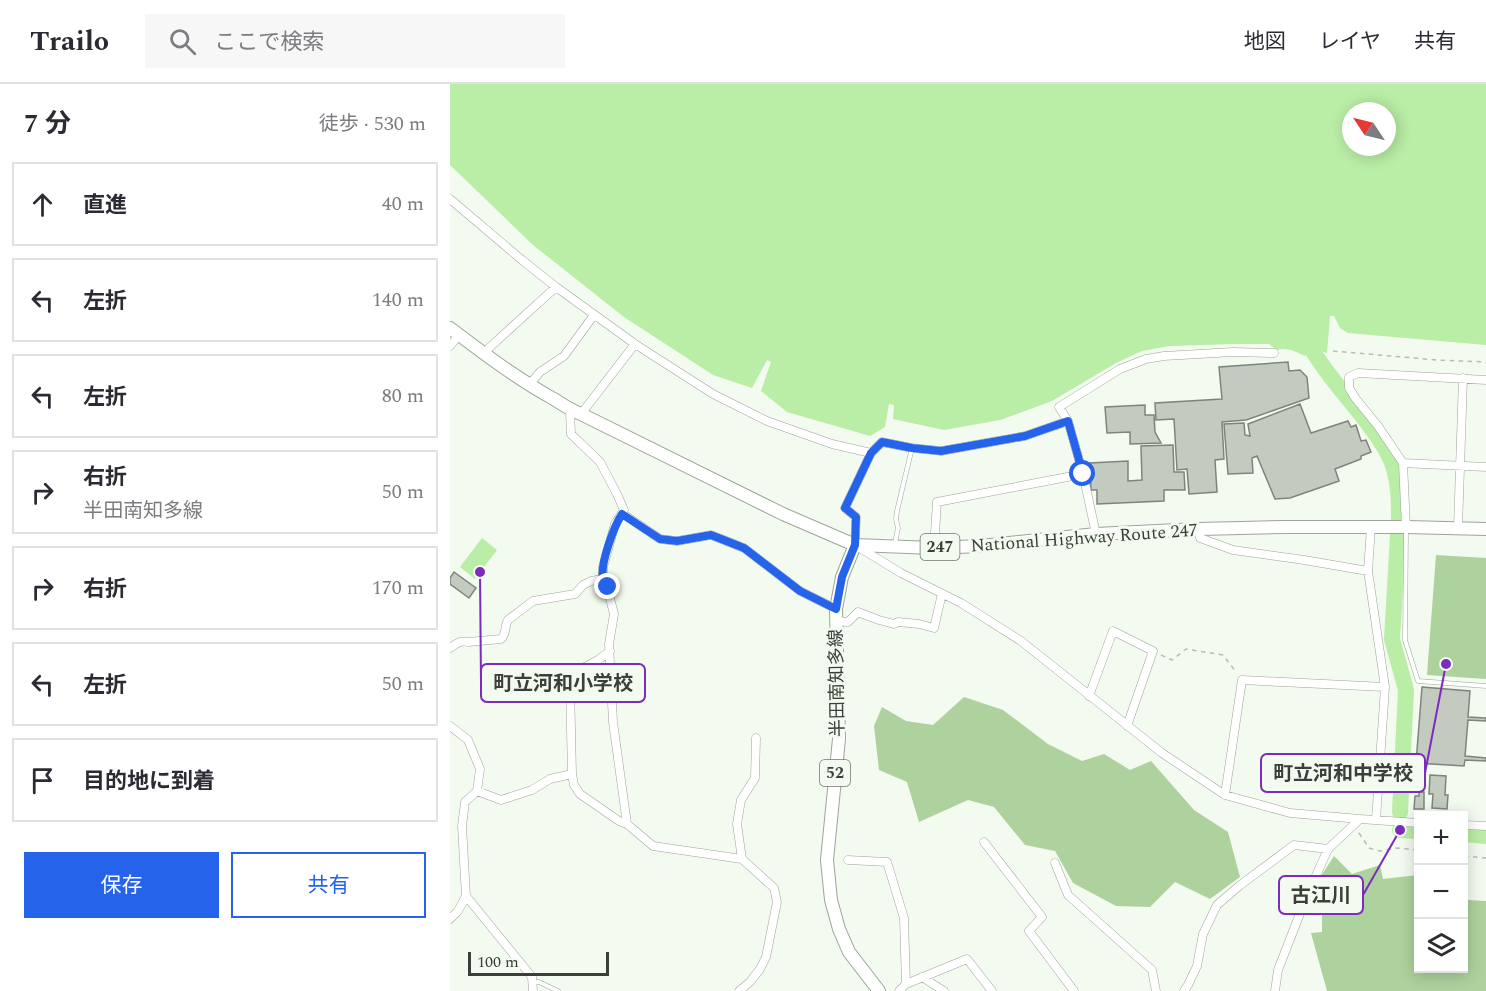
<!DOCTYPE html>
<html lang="ja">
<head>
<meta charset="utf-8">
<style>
	:root { --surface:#fff; --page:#f7f7f7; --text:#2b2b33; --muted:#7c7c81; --line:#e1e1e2; --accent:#2563eb }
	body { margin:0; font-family:Spectral,"Noto Sans JP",serif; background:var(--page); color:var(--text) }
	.controls { position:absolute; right:18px; bottom:18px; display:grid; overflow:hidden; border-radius:0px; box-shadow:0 3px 15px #0003 }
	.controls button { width:54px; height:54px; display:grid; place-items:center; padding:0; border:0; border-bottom:2px solid var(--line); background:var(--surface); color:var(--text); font:30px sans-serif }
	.compass { position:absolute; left:892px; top:18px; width:54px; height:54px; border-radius:50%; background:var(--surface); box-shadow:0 3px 15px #0003; rotate:305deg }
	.scale { position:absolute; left:18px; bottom:15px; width:141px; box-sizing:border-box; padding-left:6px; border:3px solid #3b3e3a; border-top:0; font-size:16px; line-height:21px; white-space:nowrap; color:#3b3e3a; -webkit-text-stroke:4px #f3faef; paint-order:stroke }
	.stop { position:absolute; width:18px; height:18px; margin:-14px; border:4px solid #2563eb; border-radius:50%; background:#fff }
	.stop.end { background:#2563eb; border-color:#fff; box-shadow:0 2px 6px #0008 }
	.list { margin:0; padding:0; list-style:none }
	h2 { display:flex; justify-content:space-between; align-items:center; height:78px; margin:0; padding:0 24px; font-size:26px }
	h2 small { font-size:20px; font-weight:400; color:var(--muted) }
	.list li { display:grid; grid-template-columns:39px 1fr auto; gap:18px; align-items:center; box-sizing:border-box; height:84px; margin:0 12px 12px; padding:0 12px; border:2px solid var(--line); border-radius:0px }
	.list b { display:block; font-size:22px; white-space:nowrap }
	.list p { margin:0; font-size:20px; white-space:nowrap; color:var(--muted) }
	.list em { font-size:20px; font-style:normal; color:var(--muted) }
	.actions { display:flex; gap:12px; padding:18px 24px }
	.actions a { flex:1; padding:14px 0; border:2px solid var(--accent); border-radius:0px; text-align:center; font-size:21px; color:var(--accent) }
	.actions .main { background:var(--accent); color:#fff }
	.icon { flex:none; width:33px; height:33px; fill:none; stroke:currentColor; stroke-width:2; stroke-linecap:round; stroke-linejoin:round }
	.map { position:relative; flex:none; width:1036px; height:907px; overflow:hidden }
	header { display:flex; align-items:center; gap:36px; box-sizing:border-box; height:84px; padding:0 30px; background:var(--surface); border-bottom:2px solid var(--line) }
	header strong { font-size:28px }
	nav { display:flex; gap:33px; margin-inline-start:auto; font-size:21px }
	.search { width:420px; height:54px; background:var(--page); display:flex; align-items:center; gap:15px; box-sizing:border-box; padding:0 21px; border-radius:0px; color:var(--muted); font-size:22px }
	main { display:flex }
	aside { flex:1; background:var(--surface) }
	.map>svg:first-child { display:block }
	.green { fill:#add29e }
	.water { fill:#baeda5; fill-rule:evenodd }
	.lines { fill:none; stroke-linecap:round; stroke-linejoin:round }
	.river { stroke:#baeda5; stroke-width:16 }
	.building { fill:#c3cbc0; stroke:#7e847b; stroke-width:1.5 }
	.service-casing { stroke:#9da49a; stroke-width:5 }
	.minor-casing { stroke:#9da49a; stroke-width:9 }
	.primary-casing { stroke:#9da49a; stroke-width:14 }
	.trunk-casing { stroke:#9da49a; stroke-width:14 }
	.path { stroke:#b7bdb4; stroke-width:1.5; stroke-dasharray:4.5 4.5; stroke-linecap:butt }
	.service { stroke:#fff; stroke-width:4 }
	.minor { stroke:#fff; stroke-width:8 }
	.primary { stroke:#fff; stroke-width:12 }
	.trunk { stroke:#fff; stroke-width:12 }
	.route { stroke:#2563eb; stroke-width:8 }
	.labels { text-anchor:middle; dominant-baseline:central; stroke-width:6; stroke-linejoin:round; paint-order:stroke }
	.shield { fill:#f3faef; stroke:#727670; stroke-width:1.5 }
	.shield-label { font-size:16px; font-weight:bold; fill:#3b3e3a }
	.street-label { font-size:18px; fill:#3b3e3a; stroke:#f3faef }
	.leader { fill:none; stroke:#7b2cbf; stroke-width:2 }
	.callout-dot { fill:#7b2cbf; stroke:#f3faef; stroke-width:2 }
	.callout { fill:#f3faef; stroke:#7b2cbf; stroke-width:2 }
	.callout-label { font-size:20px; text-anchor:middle; font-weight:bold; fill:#3b3e3a }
</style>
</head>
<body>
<header>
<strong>Trailo</strong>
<div class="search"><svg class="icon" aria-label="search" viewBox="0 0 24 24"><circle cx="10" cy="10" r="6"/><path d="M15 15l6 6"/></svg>ここで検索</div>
<nav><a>地図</a><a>レイヤ</a><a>共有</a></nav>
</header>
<main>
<aside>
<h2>7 分<small>徒歩 · 530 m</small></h2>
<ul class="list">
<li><svg class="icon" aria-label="ahead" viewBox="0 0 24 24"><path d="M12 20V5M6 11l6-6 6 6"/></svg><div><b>直進</b></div><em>40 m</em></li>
<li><svg class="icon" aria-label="left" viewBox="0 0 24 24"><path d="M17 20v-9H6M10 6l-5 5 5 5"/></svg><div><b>左折</b></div><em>140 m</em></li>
<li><svg class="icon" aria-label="left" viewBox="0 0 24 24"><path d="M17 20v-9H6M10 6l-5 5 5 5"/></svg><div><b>左折</b></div><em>80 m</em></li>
<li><svg class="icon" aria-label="right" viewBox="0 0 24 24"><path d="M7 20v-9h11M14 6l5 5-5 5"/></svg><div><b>右折</b><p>半田南知多線</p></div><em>50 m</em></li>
<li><svg class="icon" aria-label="right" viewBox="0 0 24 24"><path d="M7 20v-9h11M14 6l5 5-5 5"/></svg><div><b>右折</b></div><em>170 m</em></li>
<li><svg class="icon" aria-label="left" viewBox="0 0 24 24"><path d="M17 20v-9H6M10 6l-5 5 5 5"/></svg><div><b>左折</b></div><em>50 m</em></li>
<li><svg class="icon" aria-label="arrive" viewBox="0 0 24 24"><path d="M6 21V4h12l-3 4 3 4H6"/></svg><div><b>目的地に到着</b></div></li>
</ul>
<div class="actions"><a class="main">保存</a><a>共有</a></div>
</aside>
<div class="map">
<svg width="1036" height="907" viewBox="0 0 1036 907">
	<rect width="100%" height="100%" fill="#f3faef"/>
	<path class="green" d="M986,471L1036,474V595L977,591Z
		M514,613L553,626L598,660L632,677L654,670L680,686L701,677L744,726L778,748L790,793L760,815L725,798L700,823L666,822L623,799L605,767L575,761L544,723L518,716L469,738L457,698L429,686L424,642L432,623L456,637L483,641Z
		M884,772L902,790L930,781L933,795L968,791V884H1014V812L1019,816L1036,817V907H877L861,849L872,848V824L860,822L871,792Z"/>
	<path class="water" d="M0,0H1036V261L898,249L890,244L884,232H880L877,269L861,264L855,272C846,268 837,263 827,266L819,260H785L719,262L692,267L666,279L602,317L550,336L494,346L443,335L444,321L439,320L435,343L420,352L337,328L311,307L321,278L317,276L302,304L263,291L174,233L83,161L0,81ZM901,27H937V63H901Z
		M32,454L47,466L25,495L10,483Z"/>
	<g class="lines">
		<path class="river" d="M861,264C877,292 900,315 919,341C929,354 940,369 944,385C949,402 949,417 949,435
			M948,451L942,555L956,606L950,728
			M950,746L968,747
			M1014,750L1036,752"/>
	</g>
	<path class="building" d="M838,278L839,287L850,286L857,293L859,314L796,336L772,338L774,375L765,376L767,408L739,410L737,385L727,386L724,335L706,336L705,319L772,315L769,283Z
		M850,320L861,349L898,337L901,343L906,341L911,357L916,356L921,368L911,372V375L885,385L889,397L840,414L825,415L807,372L802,374L803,389L778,390L774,340L794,339L795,351L800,352L798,340Z
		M695,321V331H704L705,348L711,359L680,360V348L657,349L655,323Z
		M723,361L724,388H734L735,406H714V417L647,420V406H641L640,379L678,377V397L692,396L691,362Z
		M4,488L26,504L19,514L0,500V494Z
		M972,603L1020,607L1018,633L1036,634V637L1018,636L1015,672L1036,674V677L1015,676L1014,682L966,679Z
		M980,691L996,692L995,711H998L997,725L982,724L983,710H979Z
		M969,708H974V725H964L965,712H969Z"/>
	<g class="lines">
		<defs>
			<path id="service" d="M956,446L955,556L968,597L1036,602
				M445,459L448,444L446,435L447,427L462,364
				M84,898H89L108,907"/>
			<path id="minor" d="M0,115L72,176L106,203L185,260L263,310L317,337L382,360L421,369
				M0,262L9,251
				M35,270L39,264L106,203
				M79,301L90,288L114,272L144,231
				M120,327L121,350L150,378L167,410L174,426L165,440L153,483V495L157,503L164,530L159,560L163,638L177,740
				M131,330L185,260
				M618,337L575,352L491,367L462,364L432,358L421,369L395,424L406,433L405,461L451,489L511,519L571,557L712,669L775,711L840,729L910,735L968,739
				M953,379L1036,383
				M173,430L210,455L227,457L261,451L294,464L350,507L386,525
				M921,443L918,487L935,603L926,736
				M956,443L953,379L928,342L906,315L899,304V293L908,289L1036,296
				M1008,444L1013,294
				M748,445L750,454L783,466L854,476L918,487
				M646,450L633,390L618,337L609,323L670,285L696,275L714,272L783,268L824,269
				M484,464L487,418L633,390
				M386,537L398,538L408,528L429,536L444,540L448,538L469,540L484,544L491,514L493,510
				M0,564C6,560 10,556 18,558L51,555C57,550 54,542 58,536L83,517L125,510L133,501L141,497L153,495
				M160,567L148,576L129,586L120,601L122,690L124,701L130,710L169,737L177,740L203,762L292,775L324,804L327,818L316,873L310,885L300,898L289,907
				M639,612L663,547L703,567L677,642
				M0,642L18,656L30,685L27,707L15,718L12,742L16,812L8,827L0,835
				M27,707L51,716L82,706L100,695L122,690
				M775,711L792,596L935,603
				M1014,741L1036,742
				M534,758L592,833L579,847L624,907
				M292,775L287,740L291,716L305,694L306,654
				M398,776L437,778L454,834L456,900
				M605,779L618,811L702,886L706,907
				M16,812L82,893L83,907
				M472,893L494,907
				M449,907L456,900L517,875L542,907
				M734,907L738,901L747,882L753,850L767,821L789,802L844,761L878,765
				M825,907L828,886L856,814L878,765L910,735"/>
			<path id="primary" d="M405,461L392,493L386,525L389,655L377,776L381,816L389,845L399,868L429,907"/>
			<path id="trunk" d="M0,244C33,269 66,294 102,314C112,320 120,326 131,330L333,430L405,461L484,464L530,462L646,450L748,445L835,443H956L1036,445"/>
		</defs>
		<use href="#service" class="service-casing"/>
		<use href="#minor" class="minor-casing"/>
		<use href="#primary" class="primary-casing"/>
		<use href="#trunk" class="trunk-casing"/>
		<path class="path" d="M883,267L987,276L1036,278
			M711,571L722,576L736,565L773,571L786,588
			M909,749L919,764L930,767L947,764L968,766
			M1014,772L1036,774"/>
		<use href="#service" class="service"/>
		<use href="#minor" class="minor"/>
		<use href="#primary" class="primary"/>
		<use href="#trunk" class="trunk"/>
	</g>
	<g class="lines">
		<path class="route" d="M158,503C157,502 154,495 153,494C150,480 164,442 172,430L210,455L227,457L261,451L294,464L350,507L386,525L392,493L405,461L406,433L395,424L421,369L432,358L462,364L491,367L575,352L618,337L633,390"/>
	</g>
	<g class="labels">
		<g class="shield">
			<rect x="470.5" y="450" width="39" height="26" rx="4.5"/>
			<rect x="370" y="676" width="30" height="26" rx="4.5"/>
		</g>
		<g class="shield-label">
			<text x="490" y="463">247</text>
			<text x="385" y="689">52</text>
		</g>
		<g class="street-label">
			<text transform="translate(634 454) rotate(-4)">National Highway Route 247</text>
			<text transform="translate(387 599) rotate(-91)">半田南知多線</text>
		</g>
	</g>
	<path class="leader" d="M30 488L31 599M996 580L975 689M950 746L913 811"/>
	<g class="callout-dot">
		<circle cx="30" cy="488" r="6"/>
		<circle cx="996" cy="580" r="6"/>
		<circle cx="950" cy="746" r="6"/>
	</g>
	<g class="callout">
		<rect x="31" y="580" width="164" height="38" rx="6"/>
		<rect x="811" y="670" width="164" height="38" rx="6"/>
		<rect x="829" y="792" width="84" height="38" rx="6"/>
	</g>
	<g class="callout-label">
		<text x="113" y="606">町立河和小学校</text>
		<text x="893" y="696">町立河和中学校</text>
		<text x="871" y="818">古江川</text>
	</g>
</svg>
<div class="controls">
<button>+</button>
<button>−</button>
<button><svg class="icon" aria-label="layers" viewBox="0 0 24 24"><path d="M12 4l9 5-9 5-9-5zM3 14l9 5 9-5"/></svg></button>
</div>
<svg class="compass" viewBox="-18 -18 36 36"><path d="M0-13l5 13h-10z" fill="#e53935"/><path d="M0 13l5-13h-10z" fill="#7c7c81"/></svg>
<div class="scale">100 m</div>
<div class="stop" style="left:633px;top:390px"></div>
<div class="stop end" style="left:158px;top:503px"></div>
</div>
</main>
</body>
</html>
